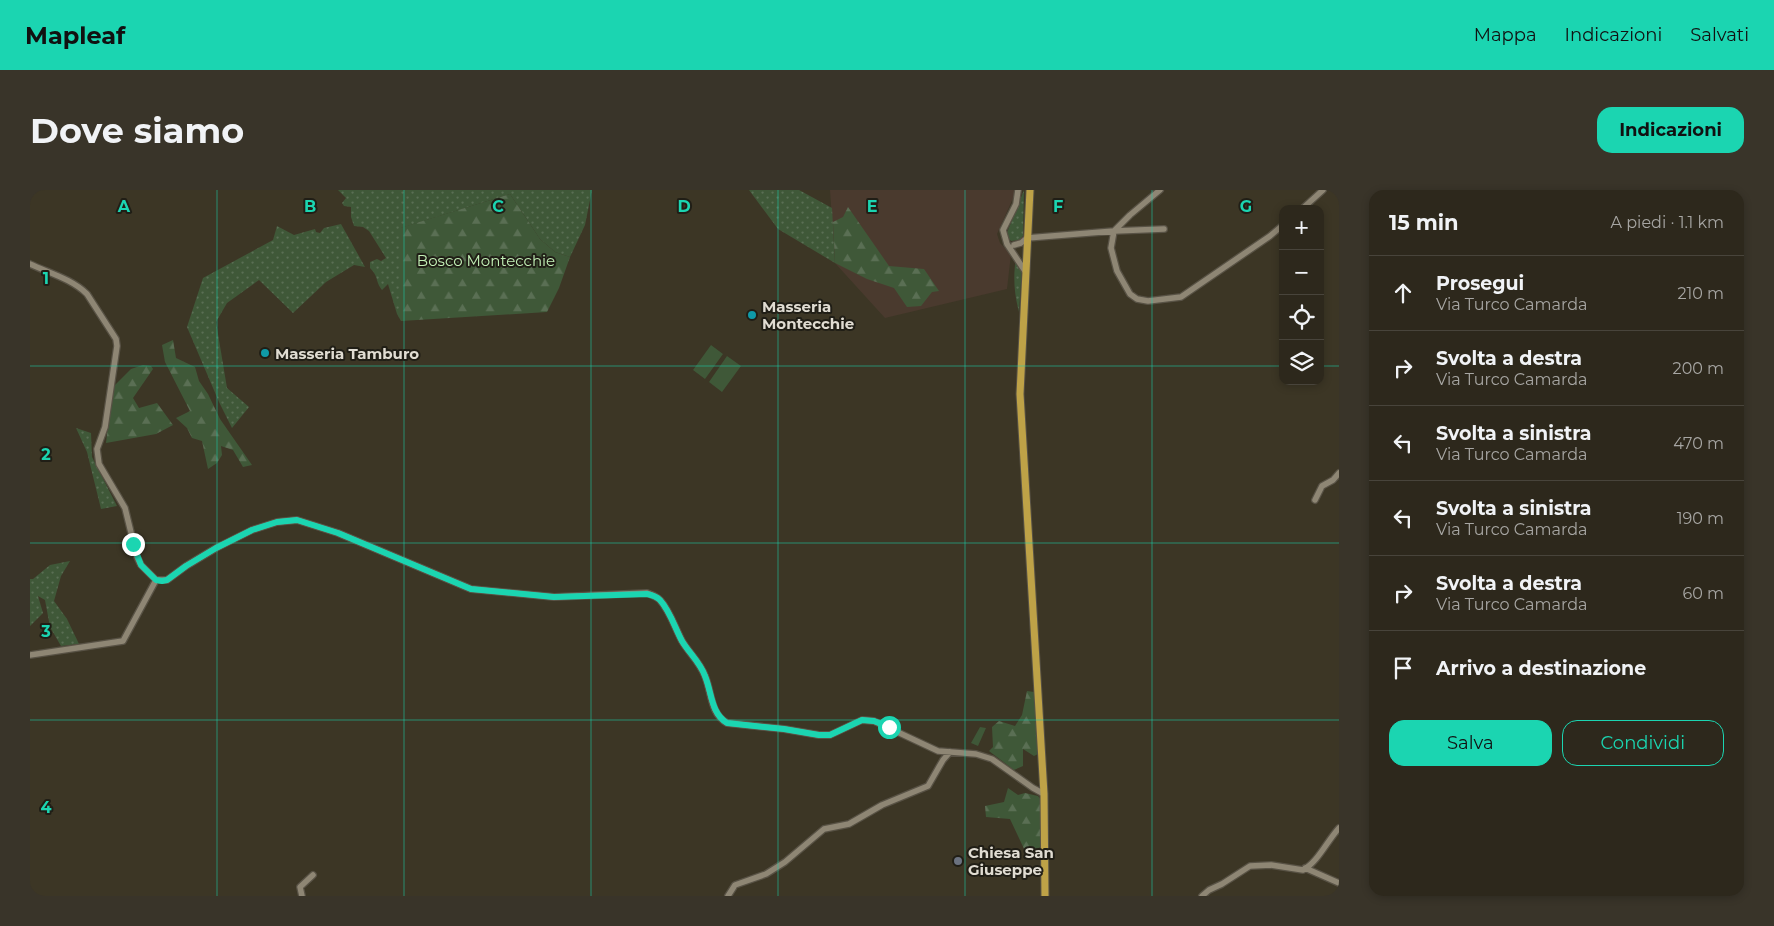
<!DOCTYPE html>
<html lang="it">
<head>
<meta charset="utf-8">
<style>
	:root { --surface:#2d281c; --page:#393429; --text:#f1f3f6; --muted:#a7a6a3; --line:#48443b; --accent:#1bd5b1 }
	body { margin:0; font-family:Montserrat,sans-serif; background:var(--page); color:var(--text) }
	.controls { position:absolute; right:15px; top:15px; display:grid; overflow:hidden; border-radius:10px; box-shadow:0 2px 8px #0003 }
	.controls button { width:45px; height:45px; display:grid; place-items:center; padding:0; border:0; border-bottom:1px solid var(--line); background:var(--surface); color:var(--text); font:25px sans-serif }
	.stop { position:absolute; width:15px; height:15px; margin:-11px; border:4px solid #1bd5b1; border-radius:50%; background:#fff }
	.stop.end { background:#1bd5b1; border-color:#fff; box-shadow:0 1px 5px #0008 }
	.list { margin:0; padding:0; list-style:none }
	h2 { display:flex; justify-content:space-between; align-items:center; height:65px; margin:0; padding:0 20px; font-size:21px }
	h2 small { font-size:16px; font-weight:400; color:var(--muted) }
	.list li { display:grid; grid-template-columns:32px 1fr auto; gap:15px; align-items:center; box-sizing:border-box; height:75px; padding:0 20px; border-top:1px solid var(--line) }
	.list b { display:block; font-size:19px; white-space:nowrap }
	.list p { margin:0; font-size:16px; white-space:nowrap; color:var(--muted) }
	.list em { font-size:16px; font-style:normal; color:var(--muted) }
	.actions { display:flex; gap:10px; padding:15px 20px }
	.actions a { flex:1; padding:11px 0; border:1px solid var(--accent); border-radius:15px; text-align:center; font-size:18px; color:var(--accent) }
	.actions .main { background:var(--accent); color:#111 }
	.icon { flex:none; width:28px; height:28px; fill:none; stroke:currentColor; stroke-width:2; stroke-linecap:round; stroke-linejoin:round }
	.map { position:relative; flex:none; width:1309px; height:706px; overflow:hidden; border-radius:15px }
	header { display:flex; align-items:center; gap:30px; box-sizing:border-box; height:70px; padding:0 25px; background:var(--accent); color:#111 }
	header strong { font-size:24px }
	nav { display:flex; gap:28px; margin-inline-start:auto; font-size:18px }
	.intro { display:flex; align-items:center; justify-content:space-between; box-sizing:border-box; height:120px; padding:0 30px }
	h1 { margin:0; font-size:35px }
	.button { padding:12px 22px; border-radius:15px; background:var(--accent); color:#111; font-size:18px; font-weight:700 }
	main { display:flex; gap:30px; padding:0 30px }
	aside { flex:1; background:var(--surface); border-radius:15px; box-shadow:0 2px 8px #0003 }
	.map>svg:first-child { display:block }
	.medical { fill:#4a3a2e }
	.green { fill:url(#green-dots) }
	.forest { fill:url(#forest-firs) }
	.pitch { fill:#3f5838 }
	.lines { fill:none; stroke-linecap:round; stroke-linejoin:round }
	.minor-casing { stroke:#585245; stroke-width:8 }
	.major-casing { stroke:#585245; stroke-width:9 }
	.minor { stroke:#8e8674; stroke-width:5.5 }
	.major { stroke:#bea247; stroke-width:7 }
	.route { stroke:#1bd5b1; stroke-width:6 }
	.grid { fill:none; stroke:#1bd5b1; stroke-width:1; stroke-opacity:0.55 }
	.culture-dot { fill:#0f9aa8; stroke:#201e16; stroke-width:2 }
	.worship-dot { fill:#6b7280; stroke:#201e16; stroke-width:2 }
	.labels { text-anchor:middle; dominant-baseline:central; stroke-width:4; stroke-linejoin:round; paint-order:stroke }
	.park-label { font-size:15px; fill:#c3f1b7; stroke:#201e16 }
	.poi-label { font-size:15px; font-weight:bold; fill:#e0dcd2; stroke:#201e16; text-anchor:start }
	.grid-label { font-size:16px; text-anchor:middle; font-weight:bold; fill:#1bd5b1; stroke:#201e16; stroke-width:4; stroke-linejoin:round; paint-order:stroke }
</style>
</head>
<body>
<header>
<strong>Mapleaf</strong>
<nav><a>Mappa</a><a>Indicazioni</a><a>Salvati</a></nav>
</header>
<div class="intro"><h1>Dove siamo</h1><a class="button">Indicazioni</a></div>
<main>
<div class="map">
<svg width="1309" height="706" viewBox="0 0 1309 706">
	<defs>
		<pattern id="green-dots" width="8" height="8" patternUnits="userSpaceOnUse" patternTransform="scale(1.25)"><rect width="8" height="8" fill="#3f5838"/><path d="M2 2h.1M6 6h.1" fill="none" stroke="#5a6f54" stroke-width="1.8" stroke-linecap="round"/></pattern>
		<pattern id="forest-firs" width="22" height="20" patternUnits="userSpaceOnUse" patternTransform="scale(1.25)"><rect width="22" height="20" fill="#3f5838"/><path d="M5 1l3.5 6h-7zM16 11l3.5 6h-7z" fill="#5a6f54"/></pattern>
	</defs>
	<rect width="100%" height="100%" fill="#3c3625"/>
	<path class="medical" d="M800,0H985L984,6L967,44L970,53L981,64L977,99L855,128L805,73Z"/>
	<path class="green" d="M308,0H562L555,35L540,67L525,62L510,49L480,4L371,38V131L367,124L358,94L352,100C345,91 349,87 340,78V72L347,69L351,71L356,68L339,41L333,37L324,36L321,27V17L314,16L312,13L316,8Z
		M719,0H769L802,18L805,73L748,39Z
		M994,0L993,46L989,50L981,51L976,45Z
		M311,34L335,77L324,75L296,92L263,123L229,90L197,113L186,132L197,198L219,217L202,238L189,212L157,137L173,88L243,50L247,36L264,45L285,39L286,42L290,43L294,38Z
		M986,67L992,78L989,122C984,103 983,87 986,67Z
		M46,238L61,243L62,267L87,316L71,319L57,262Z
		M40,371L31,386L24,411L37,429L49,454L31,456L20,437L15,410L8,406L13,423L0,436V389H3L20,375Z"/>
	<path class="forest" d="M480,4L510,49L525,62L540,67L529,98L517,122L371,131L370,38Z
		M818,17L859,76L894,79L909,101L902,102L891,116L877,117L864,98L837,89L805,73L803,32L813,27Z
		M143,150L146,168L165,177L169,191L178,204L190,229L222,275L213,277L203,260L191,256L192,265L187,273L178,279L172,251L162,248L157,238L146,228L160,221L135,172L132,155Z
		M113,175L121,176L123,179L103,208L109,218L127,213L143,235L126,244L76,253L82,198L101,179Z
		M997,501L1004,502L1008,564L1004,566L993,559V576L984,580L959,561L963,557L962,537L969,531L985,536L992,525Z
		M978,598L988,605L995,603L1008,606L1011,610V657L996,663L980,629L956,627L955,616L974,612Z"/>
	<path class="pitch" d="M681,155L693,164L675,189L663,180Z
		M697,166L711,176L692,202L679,192Z
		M950,537L956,538L948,556L941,553Z"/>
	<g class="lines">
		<defs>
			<path id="minor" d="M988,0L986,14L973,40L977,54L995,81
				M1272,19L1293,0
				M1134,39L1084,41L1081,58L1087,81L1100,104L1107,109L1118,111L1151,107L1240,46L1253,35
				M984,55L991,53L997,48L1084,41L1100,25L1130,0
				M0,74C19,83 42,89 57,104L86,149L87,156L75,237L67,259L69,274L95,318L107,367L111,375L126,390H137L156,376L186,358L222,340L247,332L267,330L308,343L441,399L524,407L617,403C622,405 626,406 630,410C640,421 645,438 652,451C659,463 670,472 675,486C682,503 680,523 697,533L754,539L789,545H800L832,530L844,531L908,561L946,564L962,569L1003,598L1014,604
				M1285,310L1292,296L1303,290L1309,283
				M0,465L93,451L126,390
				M1275,678L1309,693
				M272,706L270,697L283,685
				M698,706L705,695L736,684L755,672L794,639L819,634L852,615L898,596L913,570L920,562
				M1172,706L1179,700L1192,694L1220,676L1241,675L1273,680C1288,672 1297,651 1309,638"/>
			<path id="major" d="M1000,0L990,204L1014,604L1015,706"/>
		</defs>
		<use href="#minor" class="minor-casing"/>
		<use href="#major" class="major-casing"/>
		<use href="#minor" class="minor"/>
		<use href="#major" class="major"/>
	</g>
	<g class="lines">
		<path class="route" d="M103,354L111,375L126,390L132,391L137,390L156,376L186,358L222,340L247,332L267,330L308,343L441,399L524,407L617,404C622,405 626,406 630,410C640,421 645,438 652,451C659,463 670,472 675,486C682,503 681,523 697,533L754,539L789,545H800L832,530L844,531L859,537"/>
	</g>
	<path class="grid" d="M187,0V706M374,0V706M561,0V706M748,0V706M935,0V706M1122,0V706M0,176H1253M1290,176H1309M0,353H1309M0,530H1309"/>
	<g class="culture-dot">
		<circle cx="722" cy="125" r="5"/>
		<circle cx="235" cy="163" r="5"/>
	</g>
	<circle class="worship-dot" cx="928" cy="671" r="5"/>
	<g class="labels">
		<g class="park-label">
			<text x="456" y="70">Bosco Montecchie</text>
		</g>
		<g class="poi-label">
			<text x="732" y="116">Masseria<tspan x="732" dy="17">Montecchie</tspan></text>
			<text x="245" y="163">Masseria Tamburo</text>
			<text x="938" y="662">Chiesa San<tspan x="938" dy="17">Giuseppe</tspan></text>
		</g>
	</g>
	<g class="grid-label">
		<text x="94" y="22">A</text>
		<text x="280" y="22">B</text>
		<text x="468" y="22">C</text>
		<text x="654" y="22">D</text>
		<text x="842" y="22">E</text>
		<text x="1028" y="22">F</text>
		<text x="1216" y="22">G</text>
		<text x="16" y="94">1</text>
		<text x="16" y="270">2</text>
		<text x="16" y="447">3</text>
		<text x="16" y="623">4</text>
	</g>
</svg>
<div class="controls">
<button>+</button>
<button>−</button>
<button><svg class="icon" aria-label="locate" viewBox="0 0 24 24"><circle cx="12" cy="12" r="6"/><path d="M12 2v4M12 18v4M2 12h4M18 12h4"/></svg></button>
<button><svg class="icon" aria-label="layers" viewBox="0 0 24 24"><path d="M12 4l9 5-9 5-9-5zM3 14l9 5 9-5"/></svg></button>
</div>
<div class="stop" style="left:859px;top:537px"></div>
<div class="stop end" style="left:103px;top:354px"></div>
</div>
<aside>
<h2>15 min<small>A piedi · 1.1 km</small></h2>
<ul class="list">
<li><svg class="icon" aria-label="ahead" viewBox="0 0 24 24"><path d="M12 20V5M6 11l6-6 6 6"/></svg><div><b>Prosegui</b><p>Via Turco Camarda</p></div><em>210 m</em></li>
<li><svg class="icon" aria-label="right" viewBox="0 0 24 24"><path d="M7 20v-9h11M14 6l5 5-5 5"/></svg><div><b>Svolta a destra</b><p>Via Turco Camarda</p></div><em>200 m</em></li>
<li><svg class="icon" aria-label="left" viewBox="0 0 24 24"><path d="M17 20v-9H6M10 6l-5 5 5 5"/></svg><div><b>Svolta a sinistra</b><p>Via Turco Camarda</p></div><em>470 m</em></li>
<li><svg class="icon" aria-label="left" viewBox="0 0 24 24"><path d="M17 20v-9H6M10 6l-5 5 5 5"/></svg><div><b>Svolta a sinistra</b><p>Via Turco Camarda</p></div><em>190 m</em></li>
<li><svg class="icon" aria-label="right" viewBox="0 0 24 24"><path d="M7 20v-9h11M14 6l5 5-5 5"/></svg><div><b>Svolta a destra</b><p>Via Turco Camarda</p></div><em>60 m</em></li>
<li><svg class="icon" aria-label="arrive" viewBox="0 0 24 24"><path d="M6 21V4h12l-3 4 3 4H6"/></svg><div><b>Arrivo a destinazione</b></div></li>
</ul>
<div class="actions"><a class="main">Salva</a><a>Condividi</a></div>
</aside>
</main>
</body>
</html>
